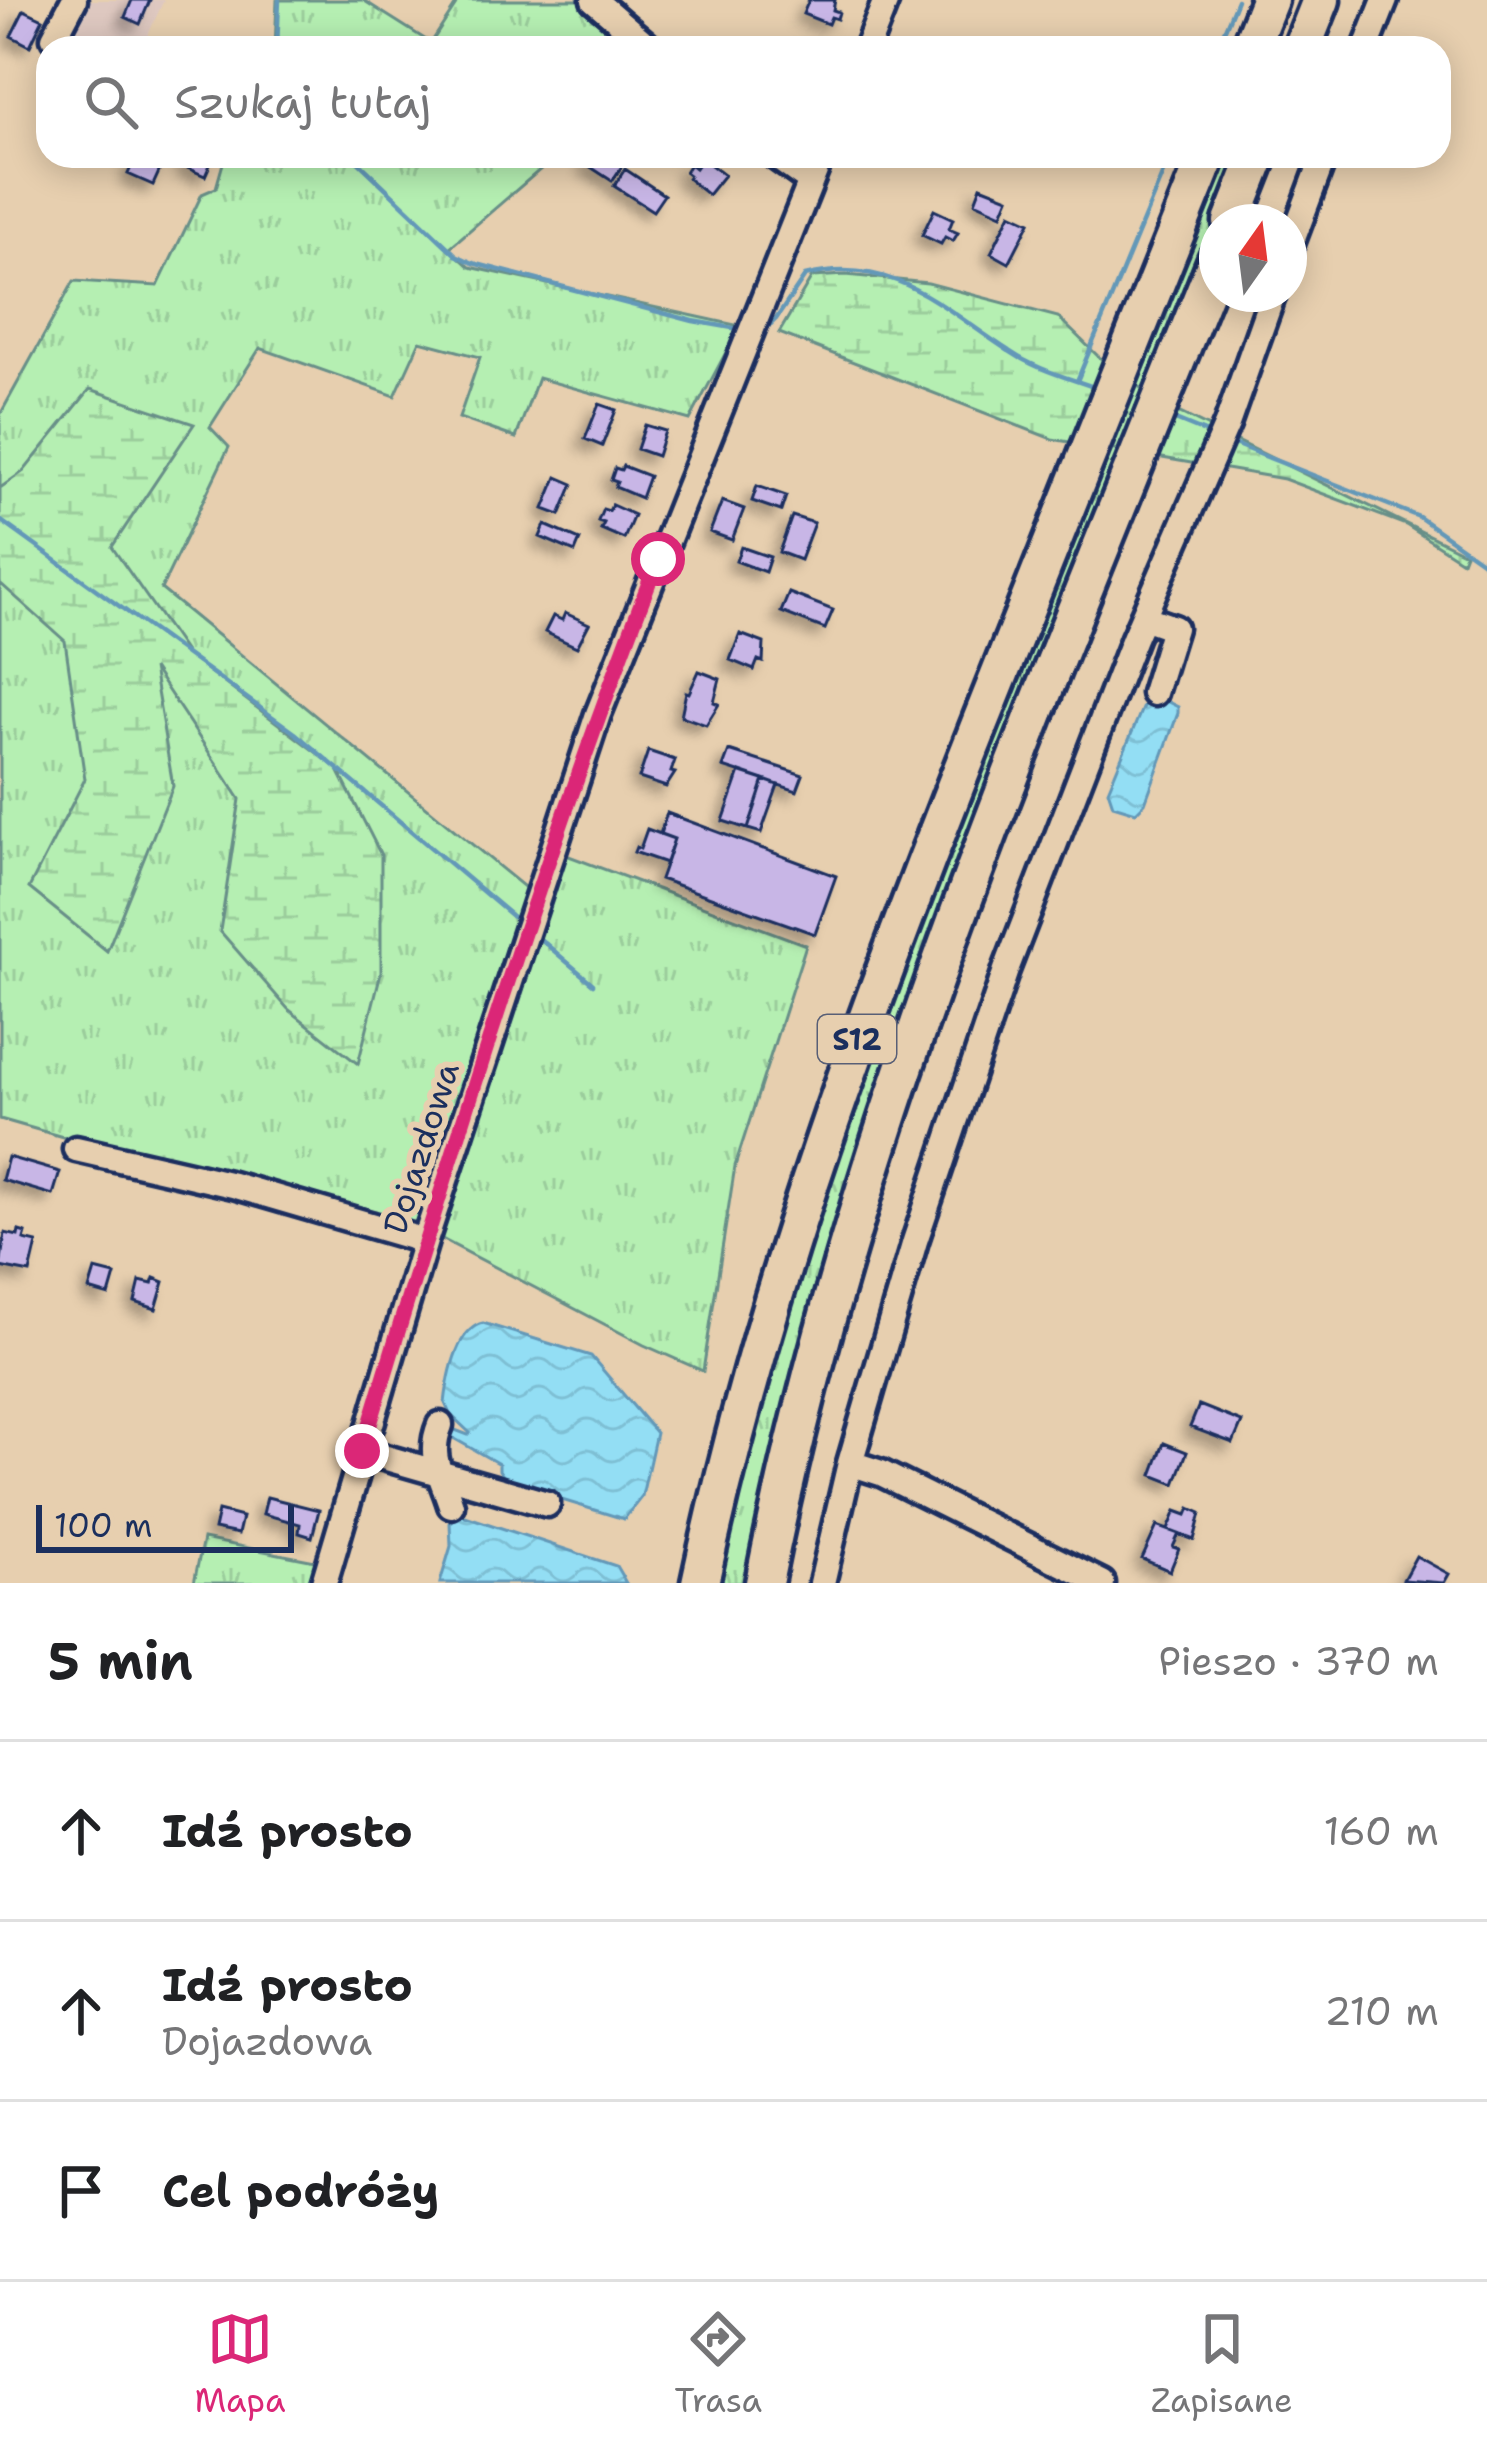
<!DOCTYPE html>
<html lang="pl">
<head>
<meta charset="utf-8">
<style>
	:root { --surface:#fff; --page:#f6f6f6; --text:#202124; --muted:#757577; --line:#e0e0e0; --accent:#db2777 }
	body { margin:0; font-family:"Shantell Sans",sans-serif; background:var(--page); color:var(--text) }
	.compass { position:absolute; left:1199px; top:204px; width:108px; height:108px; border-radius:50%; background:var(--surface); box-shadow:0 6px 30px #0003; rotate:14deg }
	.scale { position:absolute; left:36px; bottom:30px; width:258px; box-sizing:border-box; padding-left:12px; border:6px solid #1b2f5e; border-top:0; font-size:33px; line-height:42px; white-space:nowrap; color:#1b2f5e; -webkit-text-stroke:9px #e7cfaf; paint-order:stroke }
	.stop { position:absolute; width:36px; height:36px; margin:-27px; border:9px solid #db2777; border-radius:50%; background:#fff }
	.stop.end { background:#db2777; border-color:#fff; box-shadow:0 3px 12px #0008 }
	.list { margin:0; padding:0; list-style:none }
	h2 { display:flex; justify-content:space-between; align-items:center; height:156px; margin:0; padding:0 48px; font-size:51px }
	h2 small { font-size:39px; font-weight:400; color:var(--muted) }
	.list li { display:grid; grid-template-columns:78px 1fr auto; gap:36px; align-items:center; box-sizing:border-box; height:180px; padding:0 48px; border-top:3px solid var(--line) }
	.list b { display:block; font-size:45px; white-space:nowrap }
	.list p { margin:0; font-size:39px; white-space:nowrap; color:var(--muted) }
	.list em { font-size:39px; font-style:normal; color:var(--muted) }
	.icon { flex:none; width:66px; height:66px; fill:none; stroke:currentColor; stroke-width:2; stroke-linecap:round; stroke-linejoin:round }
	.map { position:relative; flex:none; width:1487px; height:1583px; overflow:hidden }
	.search { position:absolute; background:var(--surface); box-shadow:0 6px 30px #0003; left:36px; right:36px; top:36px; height:132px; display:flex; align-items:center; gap:30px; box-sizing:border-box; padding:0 42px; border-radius:36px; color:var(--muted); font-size:45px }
	.sheet { height:696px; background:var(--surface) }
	nav { display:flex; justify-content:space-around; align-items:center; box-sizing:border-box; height:168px; border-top:3px solid var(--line); background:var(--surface); font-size:33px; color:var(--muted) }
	nav a { display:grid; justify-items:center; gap:6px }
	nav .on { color:var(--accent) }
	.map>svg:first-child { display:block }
	.built { fill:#dec8c0 }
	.grass { fill:url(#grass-tufts); stroke:#688f88; stroke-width:3 }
	.wetland { fill:url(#wetland-marsh); stroke:#688f88; stroke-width:3 }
	.water { fill:url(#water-waves); stroke:#6398b8; stroke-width:3 }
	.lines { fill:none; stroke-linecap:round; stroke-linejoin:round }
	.stream { stroke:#6398b8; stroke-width:4.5 }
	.building { fill:#c8b6e6; stroke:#1b2f5e; stroke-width:3; filter:url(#shadow) }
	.minor-casing { stroke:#1b2f5e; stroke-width:33 }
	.highway-casing { stroke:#1b2f5e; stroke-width:45 }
	.minor { stroke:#e7cfaf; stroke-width:24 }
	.highway { stroke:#e7cfaf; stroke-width:36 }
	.route { stroke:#db2777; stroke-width:15 }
	.labels { text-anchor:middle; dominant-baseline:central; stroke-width:12; stroke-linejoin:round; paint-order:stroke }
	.shield { fill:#e7cfaf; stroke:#585f76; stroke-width:3 }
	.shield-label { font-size:30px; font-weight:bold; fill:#1b2f5e }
	.street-label { font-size:33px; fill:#1b2f5e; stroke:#e7cfaf }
</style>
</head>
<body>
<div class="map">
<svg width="1487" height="1583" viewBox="0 0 1487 1583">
	<defs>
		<pattern id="grass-tufts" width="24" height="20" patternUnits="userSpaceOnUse" patternTransform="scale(3)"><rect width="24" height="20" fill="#b5efb2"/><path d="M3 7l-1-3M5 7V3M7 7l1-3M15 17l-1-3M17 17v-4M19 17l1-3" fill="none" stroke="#9bcd9c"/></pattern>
		<pattern id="wetland-marsh" width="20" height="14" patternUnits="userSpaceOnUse" patternTransform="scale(3)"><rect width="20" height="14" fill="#b5efb2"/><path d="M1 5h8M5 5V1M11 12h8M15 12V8" fill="none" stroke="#9bcd9c"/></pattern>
		<pattern id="water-waves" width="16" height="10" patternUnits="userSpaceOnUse" patternTransform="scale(3)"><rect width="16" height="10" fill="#93def4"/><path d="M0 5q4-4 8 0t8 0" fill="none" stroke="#7ebfd4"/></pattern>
		<filter id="shadow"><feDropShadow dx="-8" dy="8" stdDeviation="6" flood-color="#0004"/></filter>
	</defs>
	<rect width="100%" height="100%" fill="#e7cfaf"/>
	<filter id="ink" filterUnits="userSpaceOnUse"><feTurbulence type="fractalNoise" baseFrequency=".00833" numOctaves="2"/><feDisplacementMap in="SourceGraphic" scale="24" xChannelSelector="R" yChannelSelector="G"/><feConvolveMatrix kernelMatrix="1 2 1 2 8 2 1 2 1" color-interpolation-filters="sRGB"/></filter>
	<g filter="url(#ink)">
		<path class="built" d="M78,0H164L142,48H75L63,31Z"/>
		<path class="grass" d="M277,0H363L431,43L459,0H584L639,48H275Z
			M225,156H556L449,248L470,267L740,326L690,420L538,378L516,438L459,418L480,357L420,341L395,396L260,348L210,427L229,447L161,589L529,891L561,853L806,945L735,1166L703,1371L644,1345L415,1225L105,1149L0,1119V415L74,281L158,286L202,194L216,188Z
			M1216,156H1250L1217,222V241L1012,750L751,1583H712L815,1193Z
			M203,1539L320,1562L316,1583H194Z"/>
		<path class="wetland" d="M846,275L928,283L1058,317L1099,357L1164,405L1465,553L1462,561L1406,525L1284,479L1052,439L779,333L812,277Z
			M90,389L194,424L112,547L187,655L337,768L381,855V972L358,1064L288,1009L220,931L240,799L153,668L173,786L107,951L29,888L85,779L65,641L0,583V488L24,471Z"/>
		<path class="water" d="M1160,698L1178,707V713L1145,803L1136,812L1113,805L1108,790L1146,699Z
			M483,1323L591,1356L656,1433L642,1496L624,1519L509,1484L499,1470V1464L448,1435L450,1428L468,1435L470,1433L450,1414L445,1403C448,1378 456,1329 483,1323Z
			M459,1514L616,1566L626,1583H440L451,1546L450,1523Z"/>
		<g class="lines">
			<path class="stream" d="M277,48L279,0
				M1217,48L1237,0
				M352,156L456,255L473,263L693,321L744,330
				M760,335L776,319L805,276C893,254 942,308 1009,351C1035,369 1066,377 1096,388
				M1077,381L1170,156
				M1168,417L1212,435
				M1229,442L1419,517L1487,565
				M0,520L295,733L519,922
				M533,933L593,984"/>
		</g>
		<path class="building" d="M132,0H150L140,24L125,17Z
			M809,0H835L833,10L839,12L837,19L831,17L828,24L803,14Z
			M24,10L43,19L30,46L11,36Z
			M136,156L163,163L153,185L128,174Z
			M188,156H214L205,176L183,166Z
			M591,156H607L622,166L612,181L586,164Z
			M702,158L724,175L708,195L687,178L689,175L685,172L690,164L695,168Z
			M625,169L664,195L653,211L614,186Z
			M981,186L1009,197L1002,214L975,202Z
			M934,210L953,219L949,229L958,233L953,241L945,237L941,244L922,235Z
			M1011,213L1030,222L1009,263L991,253Z
			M599,404L616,410L602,446L585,439Z
			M645,425L665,431L657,456L637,449Z
			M623,466L649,476L641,498L615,487L617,482L611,480L615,468L621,470Z
			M557,477L573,484L560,515L544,509Z
			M757,486L786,496L781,511L752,501Z
			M722,501L744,509L732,540L710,532Z
			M612,505L634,515L624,539L601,529L604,523L598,521L603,509L609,511Z
			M792,516L814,523L800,560L779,552Z
			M545,525L580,540L575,552L540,537Z
			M741,547L770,557L765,572L736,561Z
			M789,593L833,610L825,629L781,612Z
			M565,613L589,624L577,647L545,632L553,616L562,620Z
			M740,634L764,643L763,662L758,660L754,670L730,660Z
			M699,671L720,679L714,702L719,704L706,725L681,716L686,692L689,693Z
			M648,751L675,760L671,772L675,773L666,787L639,778Z
			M729,751L803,775L797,791L723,767Z
			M740,772L764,780L748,829L723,821Z
			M764,780L778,785L761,833L748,829Z
			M667,813L836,876L815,934L660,879L674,839L660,834Z
			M647,829L674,839L666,863L634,852L636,847L640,849Z
			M8,1157L60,1172L53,1195L2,1180Z
			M19,1231L26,1233L24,1240L37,1243L30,1273L0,1267L5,1233L18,1236Z
			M95,1270L115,1275L109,1296L89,1290Z
			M154,1278L164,1282L156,1309L135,1302L140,1281L152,1284Z
			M1199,1405L1242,1422L1233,1443L1190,1427Z
			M1164,1443L1187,1452L1175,1484L1152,1475Z
			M267,1497L319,1510L312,1537L299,1533L300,1524L263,1514Z
			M1190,1508L1201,1513L1194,1540L1168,1530L1176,1511L1187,1515Z
			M218,1511L242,1517L238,1534L214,1529Z
			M1157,1526L1179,1534L1173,1547L1179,1549L1170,1571L1142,1559Z
			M1416,1556L1449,1574L1444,1583L1403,1580Z"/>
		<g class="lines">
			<defs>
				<path id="minor" d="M594,0L650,48
					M67,48L54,38L74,0
					M867,48L886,0
					M1366,48L1385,0
					M775,156L810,181
					M1289,249L1324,156
					M1143,617L1174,628L1154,693
					M76,1149L233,1185L425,1241
					M440,1425C427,1456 442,1476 451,1505
					M362,1451L547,1504
					M850,1463L881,1473L1102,1583
					M324,1583L425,1241L598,714L821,156
					M822,1583L850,1463L915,1241L1006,970L1134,638L1227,424L1273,294"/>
				<path id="highway" d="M1250,48L1269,0
					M1302,48L1321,0
					M1232,222L1258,156
					M700,1583C763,1285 869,1004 981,721C1056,533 1131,344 1207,156
					M764,1583C854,1123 1044,693 1217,260"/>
			</defs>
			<use href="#minor" class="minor-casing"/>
			<use href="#highway" class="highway-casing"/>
			<use href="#minor" class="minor"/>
			<use href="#highway" class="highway"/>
		</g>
	</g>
	<g class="lines" filter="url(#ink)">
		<path class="route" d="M362,1451C452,1151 545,851 658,559"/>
	</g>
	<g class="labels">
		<rect class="shield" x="818" y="1015" width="78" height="48" rx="9"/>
		<g class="shield-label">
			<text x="857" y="1039">S12</text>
		</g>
		<g class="street-label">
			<text transform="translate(421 1148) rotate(-72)">Dojazdowa</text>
		</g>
	</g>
</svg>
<svg class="compass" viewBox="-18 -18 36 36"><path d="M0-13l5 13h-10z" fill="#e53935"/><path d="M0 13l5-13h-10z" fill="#757577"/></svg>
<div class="scale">100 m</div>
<div class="stop" style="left:658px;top:559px"></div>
<div class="stop end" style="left:362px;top:1451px"></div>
<div class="search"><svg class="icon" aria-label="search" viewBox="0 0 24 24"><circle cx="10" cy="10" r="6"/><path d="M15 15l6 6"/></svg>Szukaj tutaj</div>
</div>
<section class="sheet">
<h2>5 min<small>Pieszo · 370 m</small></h2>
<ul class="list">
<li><svg class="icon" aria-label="ahead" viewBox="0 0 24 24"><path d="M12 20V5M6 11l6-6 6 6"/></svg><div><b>Idź prosto</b></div><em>160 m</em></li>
<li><svg class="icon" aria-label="ahead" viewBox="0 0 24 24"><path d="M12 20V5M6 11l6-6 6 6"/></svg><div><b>Idź prosto</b><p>Dojazdowa</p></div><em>210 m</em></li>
<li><svg class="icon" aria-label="arrive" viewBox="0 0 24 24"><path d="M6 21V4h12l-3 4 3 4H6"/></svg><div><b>Cel podróży</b></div></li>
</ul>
</section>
<nav>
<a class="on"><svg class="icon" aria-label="map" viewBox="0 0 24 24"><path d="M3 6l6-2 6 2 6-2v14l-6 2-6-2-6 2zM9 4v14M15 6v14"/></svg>Mapa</a>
<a><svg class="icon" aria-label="directions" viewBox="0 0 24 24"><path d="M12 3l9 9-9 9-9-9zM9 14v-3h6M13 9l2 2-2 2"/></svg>Trasa</a>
<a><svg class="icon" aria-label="saved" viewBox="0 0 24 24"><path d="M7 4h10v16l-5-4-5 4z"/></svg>Zapisane</a>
</nav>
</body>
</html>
